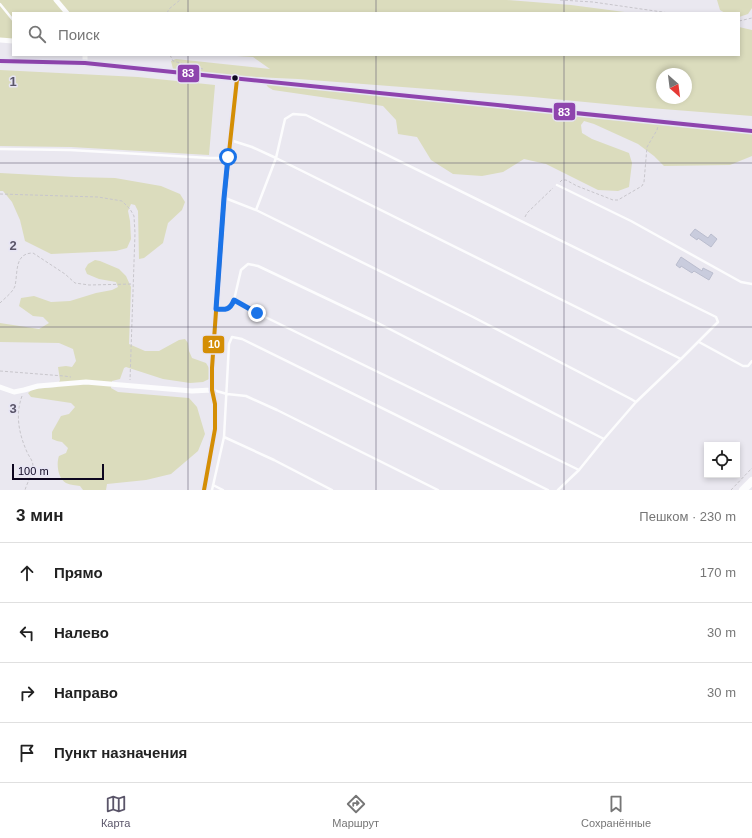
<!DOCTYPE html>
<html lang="ru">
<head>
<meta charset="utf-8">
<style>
	:root { --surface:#fff; --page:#f2f2f2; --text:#222; --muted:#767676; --line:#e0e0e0; --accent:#5a5569 }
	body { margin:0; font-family:Helvetica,sans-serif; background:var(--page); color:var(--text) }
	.controls { position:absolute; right:12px; bottom:12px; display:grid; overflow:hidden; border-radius:0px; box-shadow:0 2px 6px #0003 }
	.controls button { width:36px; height:36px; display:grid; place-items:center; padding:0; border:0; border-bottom:1px solid var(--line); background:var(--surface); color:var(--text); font:20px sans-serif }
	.compass { position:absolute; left:656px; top:68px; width:36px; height:36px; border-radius:50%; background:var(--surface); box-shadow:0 2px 6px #0003; rotate:152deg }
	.scale { position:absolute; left:12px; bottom:10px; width:92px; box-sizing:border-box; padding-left:4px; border:2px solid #0d0620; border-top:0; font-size:11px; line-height:14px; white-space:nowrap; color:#0d0620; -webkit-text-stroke:3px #e7e5f4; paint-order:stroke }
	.stop { position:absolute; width:12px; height:12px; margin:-9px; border:3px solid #1a73e8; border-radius:50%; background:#fff }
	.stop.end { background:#1a73e8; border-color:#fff; box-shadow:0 1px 4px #0008 }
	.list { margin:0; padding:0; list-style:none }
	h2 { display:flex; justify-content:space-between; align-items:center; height:52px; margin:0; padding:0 16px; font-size:17px }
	h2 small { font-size:13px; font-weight:400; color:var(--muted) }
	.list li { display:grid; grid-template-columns:26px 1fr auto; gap:12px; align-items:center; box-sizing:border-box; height:60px; padding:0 16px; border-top:1px solid var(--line) }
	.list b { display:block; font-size:15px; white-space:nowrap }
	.list em { font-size:13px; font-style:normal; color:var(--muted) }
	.icon { flex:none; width:22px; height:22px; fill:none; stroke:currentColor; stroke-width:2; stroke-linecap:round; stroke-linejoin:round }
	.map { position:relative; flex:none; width:752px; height:490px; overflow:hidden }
	.search { position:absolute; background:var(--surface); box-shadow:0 2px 6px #0003; left:12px; right:12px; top:12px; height:44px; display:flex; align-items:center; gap:10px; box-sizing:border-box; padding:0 14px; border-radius:0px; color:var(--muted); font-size:15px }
	.sheet { height:292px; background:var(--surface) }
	nav { display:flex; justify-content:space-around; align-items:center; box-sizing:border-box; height:56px; border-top:1px solid var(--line); background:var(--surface); font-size:11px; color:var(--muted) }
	nav a { display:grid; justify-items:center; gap:2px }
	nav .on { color:var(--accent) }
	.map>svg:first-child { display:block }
	.green { fill:#dbdcbd; fill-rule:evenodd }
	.building { fill:#c9ccdd; stroke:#babdce }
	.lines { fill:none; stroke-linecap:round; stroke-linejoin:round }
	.path { stroke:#c8c6cc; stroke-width:1; stroke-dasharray:3 2; stroke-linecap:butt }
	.service { stroke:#fcfcfd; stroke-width:2.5 }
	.minor { stroke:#fcfcfd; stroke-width:5 }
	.primary { stroke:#fcfcfd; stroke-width:8 }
	.bus-1-casing { stroke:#e7e5f4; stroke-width:7 }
	.bus-2-casing { stroke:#e7e5f4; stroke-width:7 }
	.bus-1 { stroke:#8e44ad; stroke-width:4 }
	.bus-2 { stroke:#d48e05; stroke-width:4 }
	.route { stroke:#1a73e8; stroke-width:5 }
	.grid { fill:none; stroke:#5a5569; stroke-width:1; stroke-opacity:0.55 }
	.bus-dot { fill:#0d0620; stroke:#e7e5f4; stroke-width:1.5 }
	.grid-label { font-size:13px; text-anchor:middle; font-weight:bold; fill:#5a5569; stroke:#e7e5f4; stroke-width:3; stroke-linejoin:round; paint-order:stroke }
	.line-badge { stroke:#e7e5f4; stroke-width:1.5 }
	.badge-label { font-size:11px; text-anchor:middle; font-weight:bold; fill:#fff }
</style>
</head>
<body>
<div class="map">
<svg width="752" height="490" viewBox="0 0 752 490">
	<rect width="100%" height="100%" fill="#eae8f0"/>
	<path class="green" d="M0,0H507L571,5L632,13H13V41L0,40Z
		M717,0H752V8L748,14L739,17V13H725L720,10Z
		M739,27L752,30V116L637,107L533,97L298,79L233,76L173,69L171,61L176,59L270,69L253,57L221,55H739ZM662,74H686V98H662Z
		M0,70L138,77L215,85L209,155L71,147L0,146Z
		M265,83L752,132V156L730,165L664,166L654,156L638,144L594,124L584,121L581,125L582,133L592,139L629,153L632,163L629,187L618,191L598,190L546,164L524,159L503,172L482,176L453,174L431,160L417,137L398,134L396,120L383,106L273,90L268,87Z
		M0,173L74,177L115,178L161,186L180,194L185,202L182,210L168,223L163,243L144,258L139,259L138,211L135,205L131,204L128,211L130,221L131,239L127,248L116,251L51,254L25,241L20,220L12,202L3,191H0Z
		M95,260L100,261L119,269L126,276L131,287L129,344L145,351H159L179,340L185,339L188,343L189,351L192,358L206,363L209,368V379L203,382L190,383L163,379L126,367L124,368L120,379L112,381L111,388L118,392L189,398L197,407L205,434L198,451L171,474L146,480L107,484L106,490H83L80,486C76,485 70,485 66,483C58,479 56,464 59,456L66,453L68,448L62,442L57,441L52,439V432L61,416L69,414L75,407L71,403L31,397L28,393L33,389L57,387L60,380L58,367L66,366L72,367L76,361L73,349L59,343L0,342V323L39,329L49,323L43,317L33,316L19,306L21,298L34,296L51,302L70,301L96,293L112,290L118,287L116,282L99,279L87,274L85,269L88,264Z"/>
	<path class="building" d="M695,229L708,238L711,234L717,239L711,247L698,238L697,240L690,235Z
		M681,257L702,271L703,268L713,273L709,280L694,271L692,273L681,266L680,268L676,265Z"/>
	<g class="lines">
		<path class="path" d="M560,0L593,2L669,13
			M167,13L169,9L180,0
			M739,21L752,18
			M170,55L173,61L203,69
			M560,182L562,180H566L577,186L613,200H618L642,186L644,182L647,147L657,130L658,126
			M0,194L98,197L122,201L130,209L134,216L135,233L130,380
			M525,217L527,213L553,188
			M0,303C5,298 13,292 15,286C18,273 14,253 33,253L65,274L75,283L89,285L133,284
			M0,371L64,376L71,377
			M22,396C15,415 19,434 27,452C29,457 33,460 33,466C33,473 27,483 25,490
			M731,490L752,468"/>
		<path class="service" d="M0,4L13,20
			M230,140L252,147L276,158L681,359
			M0,149L70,150L209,158H221L228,157
			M557,185L631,221L741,282L752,284
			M225,198L256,210L473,317L631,399L636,402
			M234,300L257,313L579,470
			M217,309L226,310L232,306L234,300L241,270L248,264L258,266L374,321L604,439L636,402L681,359L718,322L716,317L306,115L293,114L285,119L276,158L256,210
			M699,342L743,366H748L752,361
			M213,390L227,394L246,396L277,410L438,490
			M224,437L274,460L332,490
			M213,485L223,490
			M212,490L224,437L229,344L232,337L242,339L548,490
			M558,490L579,470L604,439"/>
		<path class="minor" d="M56,0L67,13
			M0,40L13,41
			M85,55V63
			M0,61L85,63L752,131
			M0,387L14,392L24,390L38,386L86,382L192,391L212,390
			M204,490L215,429V404L212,390V368L224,198L237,79"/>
		<path class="primary" d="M743,490L752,481"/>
		<defs>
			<path id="bus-1" d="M0,61L85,63L752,131"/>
			<path id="bus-2" d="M204,490L215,429V404L212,390V368L224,198L237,79"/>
		</defs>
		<use href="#bus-1" class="bus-1-casing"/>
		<use href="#bus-2" class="bus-2-casing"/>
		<use href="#bus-1" class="bus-1"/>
		<use href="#bus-2" class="bus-2"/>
	</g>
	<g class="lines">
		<path class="route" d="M228,157L224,198L216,309C226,310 230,310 234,300L257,313"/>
	</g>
	<path class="grid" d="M188,0V13M376,0V13M564,0V13M188,55V490M376,55V490M564,55V490M0,163H752M0,327H752"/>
	<circle class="bus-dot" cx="235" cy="78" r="3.5"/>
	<g class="grid-label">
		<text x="13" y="86">1</text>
		<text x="13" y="250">2</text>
		<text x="13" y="413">3</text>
	</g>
	<g class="line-badge">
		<rect x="177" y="64" width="23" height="19" rx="4" fill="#8e44ad"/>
		<rect x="553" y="102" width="23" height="19" rx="4" fill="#8e44ad"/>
		<rect x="202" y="335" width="23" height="19" rx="4" fill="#d48e05"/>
	</g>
	<g class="badge-label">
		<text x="188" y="77">83</text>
		<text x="564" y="116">83</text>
		<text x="214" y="348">10</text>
	</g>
</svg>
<div class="controls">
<button><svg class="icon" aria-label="locate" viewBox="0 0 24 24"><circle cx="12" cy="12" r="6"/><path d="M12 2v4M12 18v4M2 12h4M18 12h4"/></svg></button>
</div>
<svg class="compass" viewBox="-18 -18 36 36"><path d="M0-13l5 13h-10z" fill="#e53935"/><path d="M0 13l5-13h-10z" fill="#767676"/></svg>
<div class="scale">100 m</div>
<div class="stop" style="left:228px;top:157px"></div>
<div class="stop end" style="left:257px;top:313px"></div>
<div class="search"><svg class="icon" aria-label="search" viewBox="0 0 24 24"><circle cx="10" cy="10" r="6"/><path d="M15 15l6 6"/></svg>Поиск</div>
</div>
<section class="sheet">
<h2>3 мин<small>Пешком · 230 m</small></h2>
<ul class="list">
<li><svg class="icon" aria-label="ahead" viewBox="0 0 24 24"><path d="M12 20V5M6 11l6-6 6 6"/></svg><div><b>Прямо</b></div><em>170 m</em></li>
<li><svg class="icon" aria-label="left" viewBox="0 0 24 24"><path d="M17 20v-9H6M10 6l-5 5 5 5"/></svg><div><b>Налево</b></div><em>30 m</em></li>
<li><svg class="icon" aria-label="right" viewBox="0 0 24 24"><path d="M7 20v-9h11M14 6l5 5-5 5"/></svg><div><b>Направо</b></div><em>30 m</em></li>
<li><svg class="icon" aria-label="arrive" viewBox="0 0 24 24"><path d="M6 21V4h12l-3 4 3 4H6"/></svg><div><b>Пункт назначения</b></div></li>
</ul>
</section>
<nav>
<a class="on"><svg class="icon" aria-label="map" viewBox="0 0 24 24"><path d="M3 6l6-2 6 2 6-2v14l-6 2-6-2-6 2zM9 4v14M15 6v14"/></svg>Карта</a>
<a><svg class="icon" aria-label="directions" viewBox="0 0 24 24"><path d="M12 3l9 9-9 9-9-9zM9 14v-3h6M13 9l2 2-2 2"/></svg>Маршрут</a>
<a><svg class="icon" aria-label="saved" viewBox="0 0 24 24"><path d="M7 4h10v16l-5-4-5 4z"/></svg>Сохранённые</a>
</nav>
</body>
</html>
